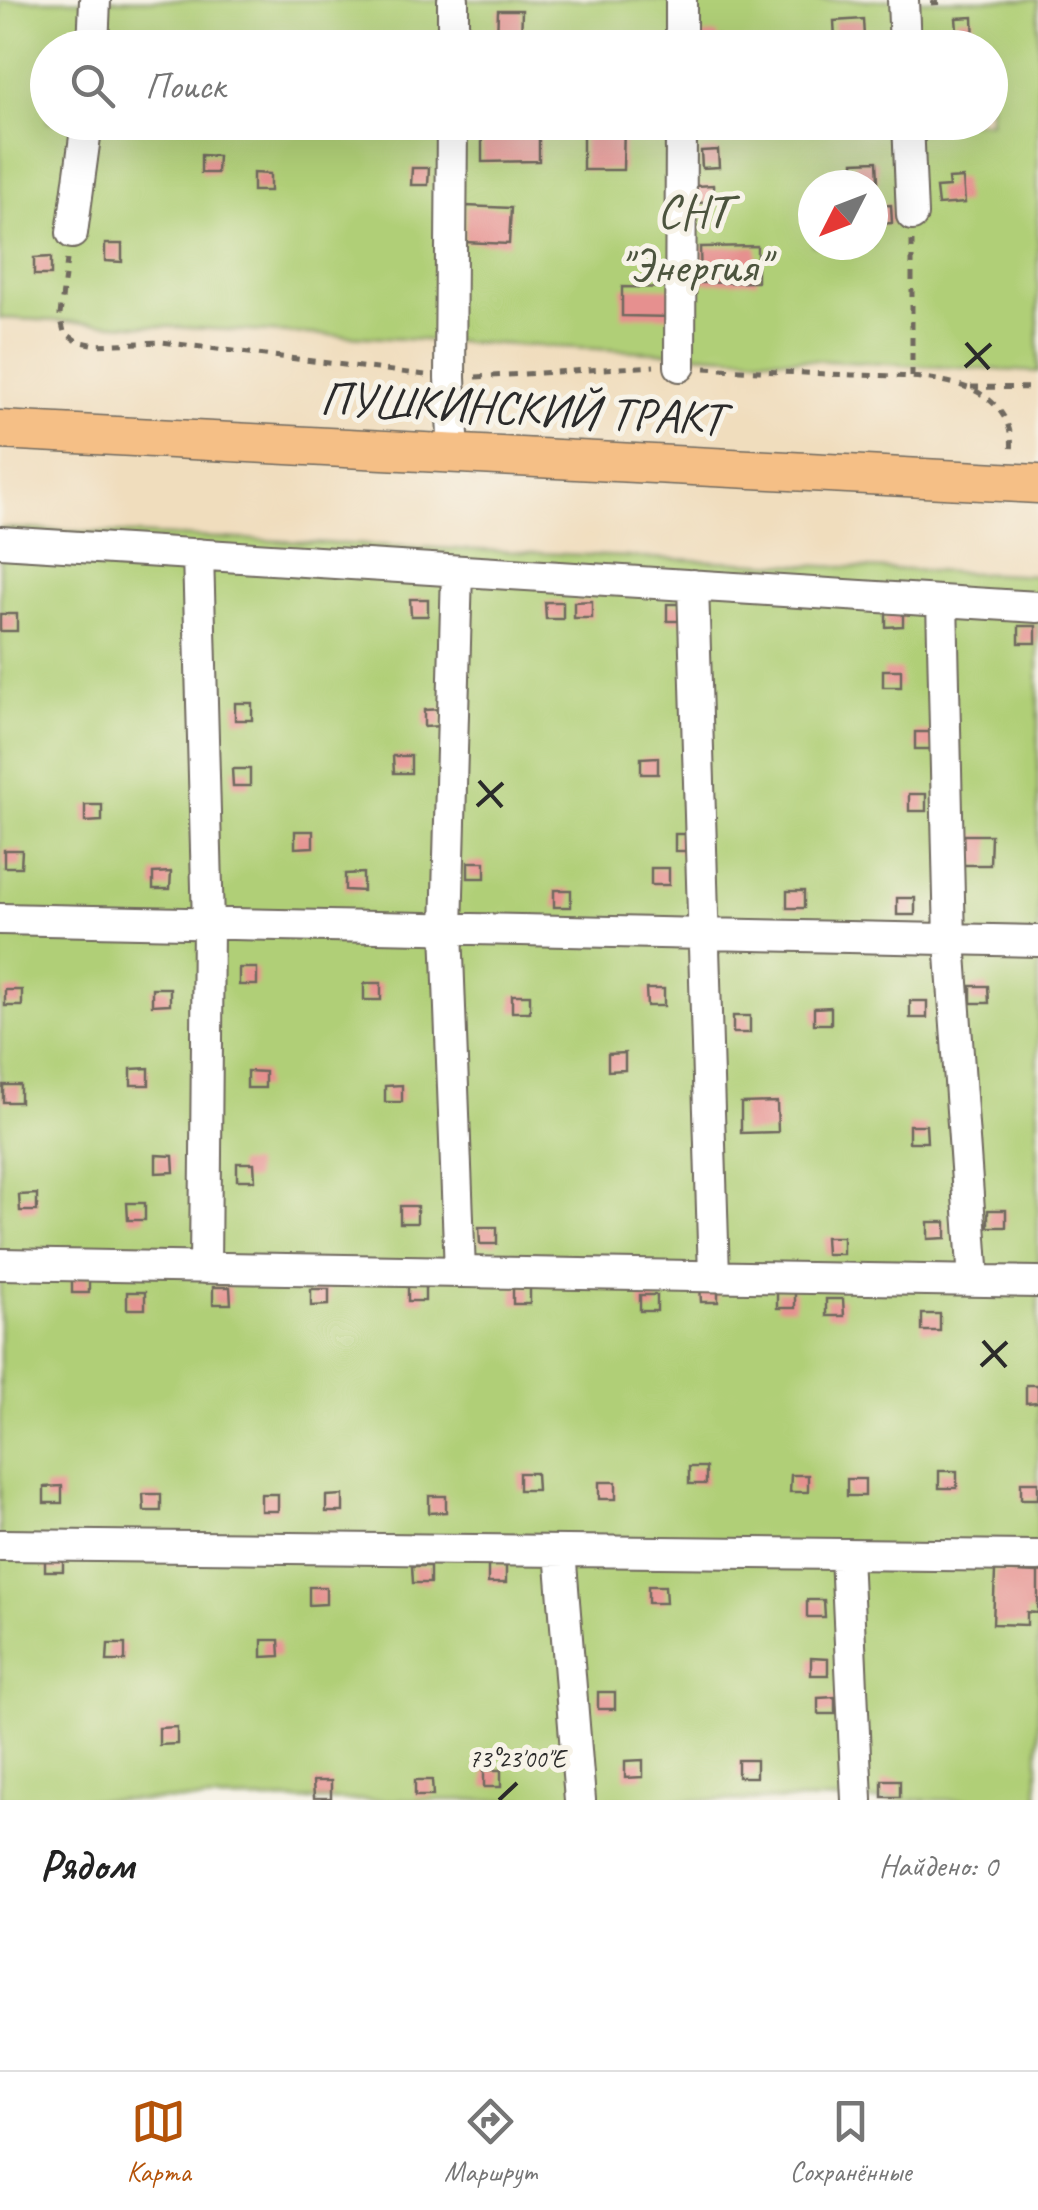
<!DOCTYPE html>
<html lang="ru">
<head>
<meta charset="utf-8">
<style>
	:root { --surface:#fff; --page:#f6f6f6; --text:#222; --muted:#767676; --line:#e0e0e0; --accent:#b45309 }
	body { margin:0; font-family:Caveat,sans-serif; background:var(--page); color:var(--text) }
	.compass { position:absolute; left:798px; top:170px; width:90px; height:90px; border-radius:50%; background:var(--surface); box-shadow:0 10px 40px #0002; rotate:228deg }
	.list { margin:0; padding:0; list-style:none }
	h2 { display:flex; justify-content:space-between; align-items:center; height:130px; margin:0; padding:0 40px; font-size:42px }
	h2 small { font-size:32px; font-weight:400; color:var(--muted) }
	.icon { flex:none; width:55px; height:55px; fill:none; stroke:currentColor; stroke-width:2; stroke-linecap:round; stroke-linejoin:round }
	.map { position:relative; flex:none; width:1038px; height:1800px; overflow:hidden }
	.search { position:absolute; background:var(--surface); box-shadow:0 10px 40px #0002; left:30px; right:30px; top:30px; height:110px; display:flex; align-items:center; gap:25px; box-sizing:border-box; padding:0 35px; border-radius:55px; color:var(--muted); font-size:38px }
	.sheet { height:270px; background:var(--surface) }
	nav { display:flex; justify-content:space-around; align-items:center; box-sizing:border-box; height:140px; border-top:2px solid var(--line); background:var(--surface); font-size:28px; color:var(--muted) }
	nav a { display:grid; justify-items:center; gap:5px }
	nav .on { color:var(--accent) }
	.map>svg:first-child { display:block }
	.green { fill:#b0cf77; stroke:#6e7d51; stroke-width:2.5; fill-rule:evenodd }
	.building { fill:#e6908f }
	.lines { fill:none; stroke-linecap:round; stroke-linejoin:round }
	.minor-casing { stroke:#70695e; stroke-width:34 }
	.major-casing { stroke:#70695e; stroke-width:41 }
	.path { stroke:#70695e; stroke-width:5; stroke-dasharray:8 8; stroke-linecap:butt }
	.minor { stroke:#fff; stroke-width:30 }
	.major { stroke:#f5bf86; stroke-width:38 }
	.ticks { fill:none; stroke:#2b2b2b; stroke-width:4 }
	.labels { text-anchor:middle; dominant-baseline:central; stroke-width:10; stroke-linejoin:round; paint-order:stroke }
	.park-label { font-size:48px; fill:#4c543e; stroke:#f7f3e8 }
	.street-label { font-size:48px; fill:#2b2b2b; stroke:#f7f3e8 }
	.ticks-label { font-size:25px; text-anchor:middle; fill:#2b2b2b; stroke:#f7f3e8; stroke-width:10; stroke-linejoin:round; paint-order:stroke }
</style>
</head>
<body>
<div class="map">
<svg width="1038" height="1800" viewBox="0 0 1038 1800">
	<rect width="100%" height="100%" fill="#f7f3e8"/>
	<filter id="ink" filterUnits="userSpaceOnUse"><feTurbulence type="fractalNoise" baseFrequency=".01" numOctaves="2"/><feDisplacementMap in="SourceGraphic" scale="20" xChannelSelector="R" yChannelSelector="G"/><feConvolveMatrix kernelMatrix="1 2 1 2 8 2 1 2 1" color-interpolation-filters="sRGB"/></filter>
	<filter id="wash" filterUnits="userSpaceOnUse"><feTurbulence type="fractalNoise" baseFrequency=".0048" numOctaves="4" result="noise"/><feDisplacementMap in="SourceGraphic" scale="40" xChannelSelector="R" yChannelSelector="G"/><feGaussianBlur stdDeviation="2.25" result="paint"/><feColorMatrix in="noise" values="0 0 0 0 0 0 0 0 0 0 0 0 0 0 0 0 0 1.4 0 .05"/><feComposite in="paint" operator="in"/></filter>
	<g filter="url(#wash)">
		<rect width="100%" height="100%" fill="#f0ddbd"/>
		<path class="green" d="M0,0H1038V372L0,318ZM48,48H990V122H48ZM813,185H873V245H813Z
			M0,528L1038,576V1800H0Z"/>
		<g id="blocks">
			<path class="building" d="M498,10H522L521,42L497,41Z
				M973,17L974,42L958,43L956,18Z
				M863,19L864,37L835,39L834,21Z
				M718,34L719,48H702L701,35Z
				M597,122H624L623,170H583V131H597Z
				M539,125V161L482,162V126Z
				M718,150L719,167L702,168L701,151Z
				M201,155L218,156L217,173H201Z
				M877,161L878,181L855,183L854,162Z
				M412,168H429L428,185H411Z
				M253,173L270,174V191H253Z
				M963,178L965,203L938,205L936,188L949,187L948,179Z
				M713,185L714,202L697,203L696,186Z
				M891,205L892,223L875,224L874,206Z
				M466,206L511,208L509,244L464,242Z
				M105,244H122V262L105,261Z
				M757,246V282L701,283L700,247Z
				M51,257V275H34V258Z
				M622,287L675,288L674,317L622,316Z
				M410,599H428V616H411Z
				M592,601V618H574V602Z
				M545,602H563V619H546Z
				M667,604H684V621H667Z
				M886,610H903V626L886,627Z
				M0,614H17V631H0Z
				M1019,626H1036V643H1019Z
				M883,670H901V687H883Z
				M235,703H252V720H235Z
				M442,709V726L424,727V710Z
				M915,732H933V749H915Z
				M393,756H411V773H394Z
				M658,757V774H641V758Z
				M232,769H250V786H233Z
				M909,794H926V811H909Z
				M85,805H102V821L85,822Z
				M295,831H313V847L295,848Z
				M675,834H692V851H675Z
				M958,835H991L990,865H958Z
				M4,850H22L21,867H4Z
				M468,862H485V878H468Z
				M651,868H669V885H651Z
				M171,872L170,889H153V873Z
				M363,873V891L345,890V874Z
				M554,890H571V907H554Z
				M787,891H804V908H787Z
				M897,898H915V915H897Z
				M239,968H257V985H239Z
				M364,983H381V1000H364Z
				M971,986H988L989,1003H971Z
				M152,988H170V1004L152,1005Z
				M646,989H664V1006H647Z
				M5,990H22V1006H5Z
				M512,995H530V1012H512Z
				M910,1001H927V1018H910Z
				M831,1007V1024H814V1008Z
				M733,1016H750V1033H733Z
				M625,1053V1070L608,1071V1054Z
				M149,1068V1085H131V1069Z
				M247,1071L265,1072V1088H247Z
				M3,1085H20V1102H3Z
				M402,1085V1102H385V1086Z
				M777,1102L778,1132L741,1133V1103Z
				M909,1125H926L927,1142H909Z
				M156,1155L173,1156L174,1172L156,1173Z
				M237,1163H254L255,1180H237Z
				M37,1194V1211H20L19,1195Z
				M127,1203H145V1220H128Z
				M400,1206H417V1223H400Z
				M988,1210H1006V1227H988Z
				M928,1222H946V1238L928,1239Z
				M479,1227H497V1244H480Z
				M825,1237H843V1254H826Z
				M72,1276H89V1293H72Z
				M408,1284H425V1301H408Z
				M700,1285H718V1302H701Z
				M213,1287H230L231,1304H213Z
				M513,1287H530V1304H513Z
				M311,1289H329V1305L311,1306Z
				M777,1291H795V1308H777Z
				M127,1292H145V1309H127Z
				M640,1295H657V1311H640Z
				M826,1299H843L844,1316H826Z
				M922,1314H940V1331H922Z
				M1026,1385H1038V1402L1026,1403Z
				M689,1467H706V1484H689Z
				M939,1471H957V1488H939Z
				M519,1473H536L537,1490H519Z
				M791,1475H808V1492H790Z
				M847,1479H865V1496H847Z
				M599,1482H616V1499H599Z
				M1021,1482H1038V1499H1021Z
				M62,1486V1503H44V1487Z
				M143,1494H161V1511H144Z
				M261,1494H278V1511H261Z
				M343,1495V1512H326V1496Z
				M429,1496H446V1512L429,1513Z
				M45,1554H63V1571H45Z
				M412,1566H430V1583H413Z
				M488,1566H506V1583H488Z
				M995,1571L1038,1573V1613L1027,1612V1625L993,1624Z
				M648,1586H665L666,1603H648Z
				M309,1587H326V1604L309,1605Z
				M807,1600H824L825,1617H807Z
				M262,1640H279L280,1656L262,1657Z
				M108,1644H125V1661H107Z
				M811,1658L828,1659V1675H811Z
				M598,1692H615V1709H598Z
				M835,1697V1714H818V1698Z
				M177,1727V1744L159,1745V1728Z
				M643,1760V1777L625,1778V1761Z
				M738,1760H756V1777H738Z
				M484,1770H501V1787H484Z
				M415,1780H432L433,1796H415Z
				M882,1780H900V1797H882Z
				M313,1781H331V1798H314Z"/>
		</g>
	</g>
	<g filter="url(#ink)">
		<use href="#blocks" fill-opacity="0" stroke="#70695e" stroke-width="2.5"/>
		<g class="lines">
			<defs>
				<path id="minor" d="M903,0L905,48
					M93,48L95,0
					M453,48V0
					M681,48V0
					M452,122L450,378L454,455
					M908,122L912,215
					M72,233L87,122
					M680,366L681,122
					M0,542L1038,607
					M198,554L208,924L205,1268
					M457,571L447,929L460,1272
					M693,585L714,1276
					M942,601L950,940L974,1281
					M0,919L1038,941
					M0,1264L1038,1282
					M0,1545L1038,1556
					M560,1551L580,1800
					M846,1554L857,1800"/>
				<path id="major" d="M0,430L1038,484"/>
			</defs>
			<use href="#minor" class="minor-casing"/>
			<use href="#major" class="major-casing"/>
			<path class="path" d="M931,3L947,2
				M67,260L60,315L64,332L77,341L96,345L161,342L425,375
				M705,368C754,371 803,373 852,375C890,376 932,375 968,388C995,397 1015,423 1011,452
				M476,377L654,366
				M912,377V240
				M971,387L1038,388"/>
			<use href="#minor" class="minor"/>
			<use href="#major" class="major"/>
		</g>
	</g>
	<path class="ticks" d="M966,343L989,369M965,367L991,344M479,781L502,807M477,806L503,783M983,1341L1006,1367M981,1366L1007,1342M499,1800L517,1783"/>
	<g class="labels">
		<g class="park-label">
			<text x="693" y="211">СНТ<tspan x="693" dy="55">"Энергия"</tspan></text>
		</g>
		<g class="street-label">
			<text transform="translate(522 408) rotate(3)">ПУШКИНСКИЙ ТРАКТ</text>
		</g>
	</g>
	<g class="ticks-label">
		<text x="517" y="1767">73°23'00"E</text>
	</g>
</svg>
<svg class="compass" viewBox="-18 -18 36 36"><path d="M0-13l5 13h-10z" fill="#e53935"/><path d="M0 13l5-13h-10z" fill="#767676"/></svg>
<div class="search"><svg class="icon" aria-label="search" viewBox="0 0 24 24"><circle cx="10" cy="10" r="6"/><path d="M15 15l6 6"/></svg>Поиск</div>
</div>
<section class="sheet">
<h2>Рядом<small>Найдено: 0</small></h2>
<ul class="list">
</ul>
</section>
<nav>
<a class="on"><svg class="icon" aria-label="map" viewBox="0 0 24 24"><path d="M3 6l6-2 6 2 6-2v14l-6 2-6-2-6 2zM9 4v14M15 6v14"/></svg>Карта</a>
<a><svg class="icon" aria-label="directions" viewBox="0 0 24 24"><path d="M12 3l9 9-9 9-9-9zM9 14v-3h6M13 9l2 2-2 2"/></svg>Маршрут</a>
<a><svg class="icon" aria-label="saved" viewBox="0 0 24 24"><path d="M7 4h10v16l-5-4-5 4z"/></svg>Сохранённые</a>
</nav>
</body>
</html>
